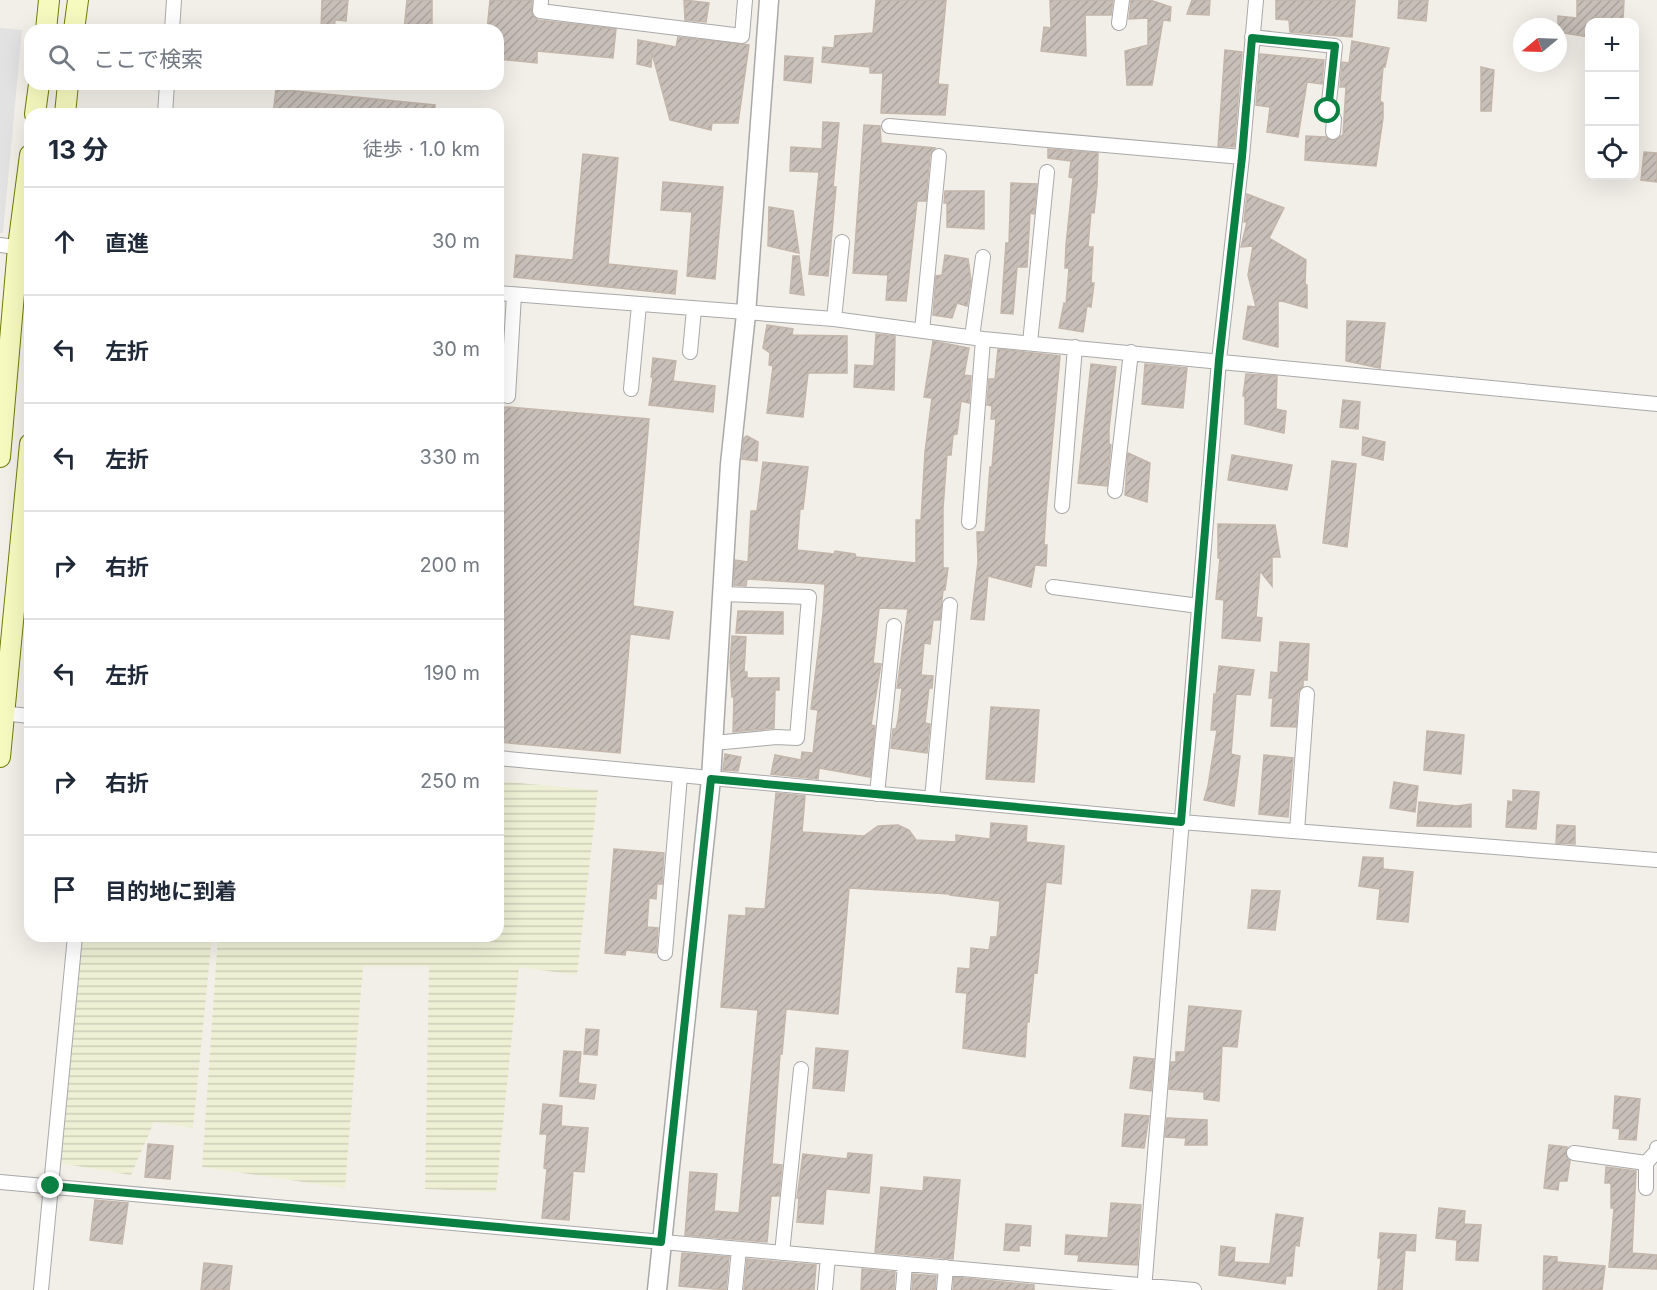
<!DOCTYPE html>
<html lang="ja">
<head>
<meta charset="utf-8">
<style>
	:root { --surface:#fff; --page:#f2f2f3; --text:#1f2937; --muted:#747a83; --line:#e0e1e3 }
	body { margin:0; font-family:Inter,"Noto Sans JP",sans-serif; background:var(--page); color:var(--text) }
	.controls { position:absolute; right:18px; top:18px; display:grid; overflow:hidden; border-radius:12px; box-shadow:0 6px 24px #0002 }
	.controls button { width:54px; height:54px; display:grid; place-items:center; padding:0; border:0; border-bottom:2px solid var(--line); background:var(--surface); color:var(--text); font:30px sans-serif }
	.compass { position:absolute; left:1513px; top:18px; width:54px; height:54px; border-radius:50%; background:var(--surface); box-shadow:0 6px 24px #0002; rotate:251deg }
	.stop { position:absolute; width:18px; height:18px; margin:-14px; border:4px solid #0b8043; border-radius:50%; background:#fff }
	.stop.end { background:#0b8043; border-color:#fff; box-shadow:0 2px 6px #0008 }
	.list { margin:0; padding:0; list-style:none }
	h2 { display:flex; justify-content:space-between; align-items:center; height:78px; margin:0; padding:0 24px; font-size:26px }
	h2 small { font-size:20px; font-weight:400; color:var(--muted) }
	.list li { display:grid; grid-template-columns:39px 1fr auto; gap:18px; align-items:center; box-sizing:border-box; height:108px; padding:0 24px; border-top:2px solid var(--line) }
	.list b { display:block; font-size:22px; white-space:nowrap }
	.list em { font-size:20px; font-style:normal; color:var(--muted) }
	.icon { flex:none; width:33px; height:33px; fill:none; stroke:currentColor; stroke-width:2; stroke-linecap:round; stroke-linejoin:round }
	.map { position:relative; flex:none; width:1657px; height:1290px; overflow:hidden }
	.search { position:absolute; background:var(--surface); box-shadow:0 6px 24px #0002; left:24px; top:24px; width:480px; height:66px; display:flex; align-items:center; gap:15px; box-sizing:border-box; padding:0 21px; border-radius:18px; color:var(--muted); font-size:22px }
	.panel { position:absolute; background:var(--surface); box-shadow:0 6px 24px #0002; left:24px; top:108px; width:480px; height:834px; border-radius:18px }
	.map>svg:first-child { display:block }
	.farmland { fill:url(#farmland-rules) }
	.parking { fill:#e2e2e2 }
	.building { fill:url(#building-hatch); stroke:#c4b6ab; stroke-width:1.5 }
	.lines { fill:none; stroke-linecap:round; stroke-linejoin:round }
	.minor-casing { stroke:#a9a9a9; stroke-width:16 }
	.tertiary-casing { stroke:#a9a9a9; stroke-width:21 }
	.secondary-casing { stroke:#707d05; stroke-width:22 }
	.minor { stroke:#fff; stroke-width:14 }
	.tertiary { stroke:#fff; stroke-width:18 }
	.secondary { stroke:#f7fabf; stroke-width:20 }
	.route { stroke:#0b8043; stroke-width:8 }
</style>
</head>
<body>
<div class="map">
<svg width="1657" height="1290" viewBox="0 0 1657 1290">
	<defs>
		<pattern id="farmland-rules" width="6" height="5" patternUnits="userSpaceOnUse" patternTransform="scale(1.5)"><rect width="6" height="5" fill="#eef0d5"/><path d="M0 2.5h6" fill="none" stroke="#ccceb7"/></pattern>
		<pattern id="building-hatch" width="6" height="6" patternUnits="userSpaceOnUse" patternTransform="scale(1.5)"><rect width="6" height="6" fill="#c7bfb8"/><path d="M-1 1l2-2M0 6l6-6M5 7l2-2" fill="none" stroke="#aba49e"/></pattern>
	</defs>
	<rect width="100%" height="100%" fill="#f2efe9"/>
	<path class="farmland" d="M498,781L598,790L577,975L519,967L496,1192L425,1189L429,966H363L345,1188L202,1167L218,936H498Z
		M79,936H212L193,1128L154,1122L131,1175L59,1163Z"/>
	<path class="parking" d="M0,28L22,30L3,233H0Z"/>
	<path class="building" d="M322,0H348L346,21L335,20L334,30H321Z
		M407,0H432V30H404Z
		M490,0H532V14L538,20L616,29L613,58L537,51V63L498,59V30H487Z
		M684,0L709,3L706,22L685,20Z
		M876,0H946L938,84L948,85L945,115L881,113L883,73H870V67L822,62L823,47L834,48L835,36L873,33Z
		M1050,0H1113L1111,15H1085L1086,56L1041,51L1044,27L1051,28Z
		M1131,0H1150L1171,7L1170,21L1163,20L1152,85H1127L1125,51L1148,45V18L1129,19Z
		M1192,0H1210L1209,15L1187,14Z
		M1276,0H1355L1352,37L1290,32L1289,20L1276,19Z
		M1399,0H1428L1426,21L1398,18Z
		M1577,0H1624L1623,20L1594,17V22H1590V37L1558,32V16L1577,18Z
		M678,37L749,45L738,123H712L711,130L670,120L652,53L651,67L637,64L638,40L676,47Z
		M1352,41L1389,48L1385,67H1383L1380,101L1383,103V118L1376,166L1305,160L1306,136L1326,137L1333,141L1343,135L1346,87H1340L1342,62L1349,63Z
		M1225,50L1242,52L1234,147L1218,146Z
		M1260,54L1324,60L1322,84L1307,82L1298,137L1267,132L1270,107L1256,105Z
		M785,56L813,58L811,83L784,80Z
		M1481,67L1494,70L1491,111H1481Z
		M276,89L435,105V114H273Z
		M823,122L839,123L833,187H836L828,276L809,274L819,172L790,171L791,147L822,149Z
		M864,125L880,126L881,143L935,148L930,155L926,201H917L906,301L886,300L888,275L853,273Z
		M1048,149L1098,153L1097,185L1094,213L1091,212L1088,247H1093L1091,283H1094L1091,307L1087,306L1083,332L1059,328L1064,303L1066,304L1069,268H1065L1066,245L1073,178L1069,177L1071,161L1048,158Z
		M1644,152L1657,153V182L1641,180Z
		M583,154L618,158L608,264L677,271L675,294L514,277L516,255L573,260Z
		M663,182L723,187L715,279L687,276L692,212L661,210Z
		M1011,183L1037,184L1034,214L1030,213L1027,267H1017L1013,314L1001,313L1006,243H1009Z
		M945,191H984V229L947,227V203H944Z
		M1247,194L1284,208L1269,238L1306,260L1305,284L1307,285V308L1278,300V347L1243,339L1248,306L1256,307L1248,275L1253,246L1241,247L1247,222H1244Z
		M769,207L793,211L799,253L768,246Z
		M945,255L968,259L971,281L967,306L957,303L952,318L933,315L936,276L942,275Z
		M793,256H799L804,295L790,293Z
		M1347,321L1385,323L1380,368L1346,361Z
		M767,325L793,329L792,335L847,336V373H808L803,417L767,413L773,366L769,365L770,353L763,348Z
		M876,334L895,336L894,390L854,387L855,365L874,366Z
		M933,341L969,348L964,375L971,376L969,403L961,401L957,434L953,435L951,455H947L943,508V568H948L945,590H943L940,620H933L930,644L924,643L921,675L933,676L932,688H929L925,723L930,724L927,753L891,748L893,729H896L898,720L902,688H897L908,609L879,608L873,663L881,664L871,725L875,726L870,777L819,768L818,779L771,774L775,755L801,760L802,752L813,753L818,710L811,709L823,613L825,584L747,579L746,586L734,585L735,560L748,562L751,511H757L763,462L808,467L803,509H800L797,550L834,554L835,551L855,554L856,557L916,563V520H921L925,452L932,398L924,397Z
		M998,349L1060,356L1046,511L1044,545H1047L1046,566L1035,565L1031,587L988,576L984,620L971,619L978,562L977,532H985L990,467H992L996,419H991L992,406L987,405L989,379H995Z
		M653,358L676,361L673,381L715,386L713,412L649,405L653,377H651Z
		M1091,364L1116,367L1109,429V444L1111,445L1107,486L1078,483Z
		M1145,364L1187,368L1183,408L1142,404Z
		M1246,374L1277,376L1276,409L1286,411L1284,433L1245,424V396H1243Z
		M1343,400L1360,402L1358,429L1340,427Z
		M507,407L649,419L633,606L673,612L669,639L630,634L620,753L498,742V408Z
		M747,436L758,442L757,461L742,459L744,438Z
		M1363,437L1385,442L1383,460L1362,455Z
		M1128,453L1150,463L1147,502L1125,495Z
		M1232,455L1292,465L1287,490L1228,480Z
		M1332,461L1356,464L1347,547L1323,543Z
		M1218,524L1275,525L1280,557H1272V586L1260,571L1256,617L1262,618L1260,641L1222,638L1224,600L1216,599L1220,558H1218Z
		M738,611L783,612V634L736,633Z
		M732,636L746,637L744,672H747V678H779V690H775L774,728L733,732L734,697H732L730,663Z
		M1280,642L1309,644L1307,680H1303V686L1298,693L1296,727L1271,726L1273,698H1269L1271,672L1278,673Z
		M1219,666L1254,670L1250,695L1236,694L1231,754L1240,756L1234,806L1204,800L1208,786L1217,730H1211L1214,694L1216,695Z
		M991,707L1039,710L1034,782L986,779Z
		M1427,731L1464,735L1461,774L1424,770Z
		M725,754L741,757L738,771L723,770Z
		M1264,755L1293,758L1288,817L1259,814Z
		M1394,782L1418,786L1415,812L1390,808Z
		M1513,790L1539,792L1536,829L1506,827L1508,801L1513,802Z
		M776,793L805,796L802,832L864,836L878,826L898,825L909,830L916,840L956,842V835L990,839L991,823L1027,826L1026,842L1064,846L1061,884L1046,882L1037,973L1034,972L1029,1022H1027L1025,1057L963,1048L967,993L956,992L958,968L970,969L971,948L989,950L991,937H997L1000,901L950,895V894L849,888L838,1014L786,1009L782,1054H780L772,1164L782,1165L779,1196H771L767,1242L685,1235L690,1172L717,1174L714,1211L739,1213L758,1010L721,1007L729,915L746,916V908L765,909Z
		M1419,802L1457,806L1471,804V827L1417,826Z
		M1557,825L1575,826V844L1556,843Z
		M614,849L664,853L662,884H657L656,899L649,898L647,927L658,928L656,953L626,950L625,955L605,953Z
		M1363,857L1383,858V869L1413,872L1408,922L1377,919L1380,889L1359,886Z
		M1252,890L1280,891L1275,930L1248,928Z
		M1189,1006L1241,1011L1237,1047L1222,1046L1219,1101L1204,1099V1092L1169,1089L1171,1062H1176V1052H1185Z
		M586,1029L599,1030L597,1055L584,1054Z
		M816,1048L848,1051L844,1091L813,1088Z
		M564,1051L581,1052L578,1083L596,1085L594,1099L560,1096Z
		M1134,1057L1154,1059L1151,1091L1130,1088Z
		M1615,1096L1640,1099L1636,1140L1619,1139L1620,1129L1613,1128Z
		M543,1104L562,1106L561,1126L588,1128L584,1172L573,1171L569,1220L542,1218L547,1169L544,1168L547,1134H540Z
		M1125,1114L1149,1116L1144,1148L1122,1146Z
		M1167,1118L1207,1120V1145H1185L1186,1138L1165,1137Z
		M148,1144L173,1146L170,1179L145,1177Z
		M1549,1145L1567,1147L1566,1156L1570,1161L1567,1181H1559L1558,1190L1544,1188Z
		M848,1153L872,1155L869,1193L826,1189L823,1224L797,1222L799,1198H797L803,1154L847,1159Z
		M1606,1167L1636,1171L1632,1253L1657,1255V1269L1609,1267L1614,1208H1611V1183H1605Z
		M924,1177L960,1180L953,1259L875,1252L881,1187L923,1191Z
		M95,1200L128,1203L122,1244L90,1240Z
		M1111,1203L1141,1205L1137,1265L1078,1261L1079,1255L1065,1254L1066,1235L1108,1238Z
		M1439,1208L1465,1211L1464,1224L1481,1225L1478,1261L1456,1260L1457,1240L1436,1238Z
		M1276,1214L1303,1218L1299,1246L1295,1245L1292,1276H1286L1285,1284L1219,1275L1221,1246L1235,1248L1234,1262L1270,1264Z
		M1006,1224L1031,1226L1030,1246L1019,1245V1251L1004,1250Z
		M1380,1233L1416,1235L1415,1251L1405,1250L1402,1290H1378L1381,1258H1378Z
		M682,1253L729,1257L726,1290L679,1286Z
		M1544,1256L1557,1257V1262L1605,1266L1602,1290H1543Z
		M747,1259L816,1265L814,1290H744Z
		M204,1263L232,1266L229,1290H201Z
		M862,1269L895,1272L894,1290H861Z
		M913,1274L936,1276L935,1290H912Z
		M954,1277L1034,1285V1290H953Z"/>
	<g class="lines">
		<defs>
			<path id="minor" d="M541,0L540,11L742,36L745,0
				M1119,23L1122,0
				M172,30L174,0
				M1252,37L1335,46L1328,111L1334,119L1333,132
				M165,114L167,84
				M889,126L1242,157
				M0,245L30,249
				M498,293L834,319L983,339L1657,404
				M834,319L842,242
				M922,331L939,156
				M972,337L983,257
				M1030,343L1047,172
				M690,352L694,309
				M631,389L639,305
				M508,396L514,295
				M1115,491L1131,352
				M1062,506L1075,347
				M969,522L983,339
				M1053,587L1199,606
				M0,713L30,716
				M714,743L776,737L797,738L809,597L723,594
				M498,758L1181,822L1657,860
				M877,794L894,626
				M932,799L950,605
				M1297,831L1307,694
				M665,953L680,776
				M1574,1153L1646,1163
				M0,1182L1194,1290
				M1646,1188V1163L1657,1151V1148
				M782,1253L801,1069
				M41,1290L75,936
				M735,1290L739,1249
				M825,1290L828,1257
				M903,1290L905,1264
				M944,1290L946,1267
				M1144,1290L1219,360L1242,157L1256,0"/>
			<path id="tertiary" d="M657,1290L711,779L730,464L746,314L769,0"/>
			<path id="secondary" d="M46,30L49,0
				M74,30L78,0
				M35,114L39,84
				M65,114L68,84
				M0,457L18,247L30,155
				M0,757L30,444"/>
		</defs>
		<use href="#minor" class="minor-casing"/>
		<use href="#tertiary" class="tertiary-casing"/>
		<use href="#secondary" class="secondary-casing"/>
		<use href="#minor" class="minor"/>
		<use href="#tertiary" class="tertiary"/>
		<use href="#secondary" class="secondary"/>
	</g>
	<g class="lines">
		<path class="route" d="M51,1186L661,1242L711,779L1181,822L1219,360L1242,157L1252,38L1335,46L1328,111"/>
	</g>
</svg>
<div class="controls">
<button>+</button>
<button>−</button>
<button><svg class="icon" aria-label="locate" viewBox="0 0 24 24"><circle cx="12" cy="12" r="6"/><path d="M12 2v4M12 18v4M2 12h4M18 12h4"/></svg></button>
</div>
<svg class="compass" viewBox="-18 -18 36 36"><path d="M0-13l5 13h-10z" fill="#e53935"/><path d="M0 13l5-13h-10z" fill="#747a83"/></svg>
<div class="stop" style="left:1328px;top:111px"></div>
<div class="stop end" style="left:51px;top:1186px"></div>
<div class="search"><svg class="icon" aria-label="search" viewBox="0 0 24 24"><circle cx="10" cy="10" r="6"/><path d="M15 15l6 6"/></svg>ここで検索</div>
<section class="panel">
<h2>13 分<small>徒歩 · 1.0 km</small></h2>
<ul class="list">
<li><svg class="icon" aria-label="ahead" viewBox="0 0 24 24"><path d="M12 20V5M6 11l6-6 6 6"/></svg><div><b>直進</b></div><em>30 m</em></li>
<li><svg class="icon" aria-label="left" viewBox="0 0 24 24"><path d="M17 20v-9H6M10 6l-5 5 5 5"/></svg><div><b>左折</b></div><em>30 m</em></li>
<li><svg class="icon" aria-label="left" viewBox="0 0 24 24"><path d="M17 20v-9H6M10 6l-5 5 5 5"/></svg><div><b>左折</b></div><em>330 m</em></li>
<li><svg class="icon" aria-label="right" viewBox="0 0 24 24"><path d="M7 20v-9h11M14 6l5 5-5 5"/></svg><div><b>右折</b></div><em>200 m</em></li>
<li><svg class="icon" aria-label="left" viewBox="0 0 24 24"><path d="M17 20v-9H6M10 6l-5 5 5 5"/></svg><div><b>左折</b></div><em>190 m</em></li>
<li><svg class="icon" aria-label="right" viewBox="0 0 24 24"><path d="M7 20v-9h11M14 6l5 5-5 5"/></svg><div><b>右折</b></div><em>250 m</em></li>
<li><svg class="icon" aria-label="arrive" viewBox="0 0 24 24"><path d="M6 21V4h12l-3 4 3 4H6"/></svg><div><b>目的地に到着</b></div></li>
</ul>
</section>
</div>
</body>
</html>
